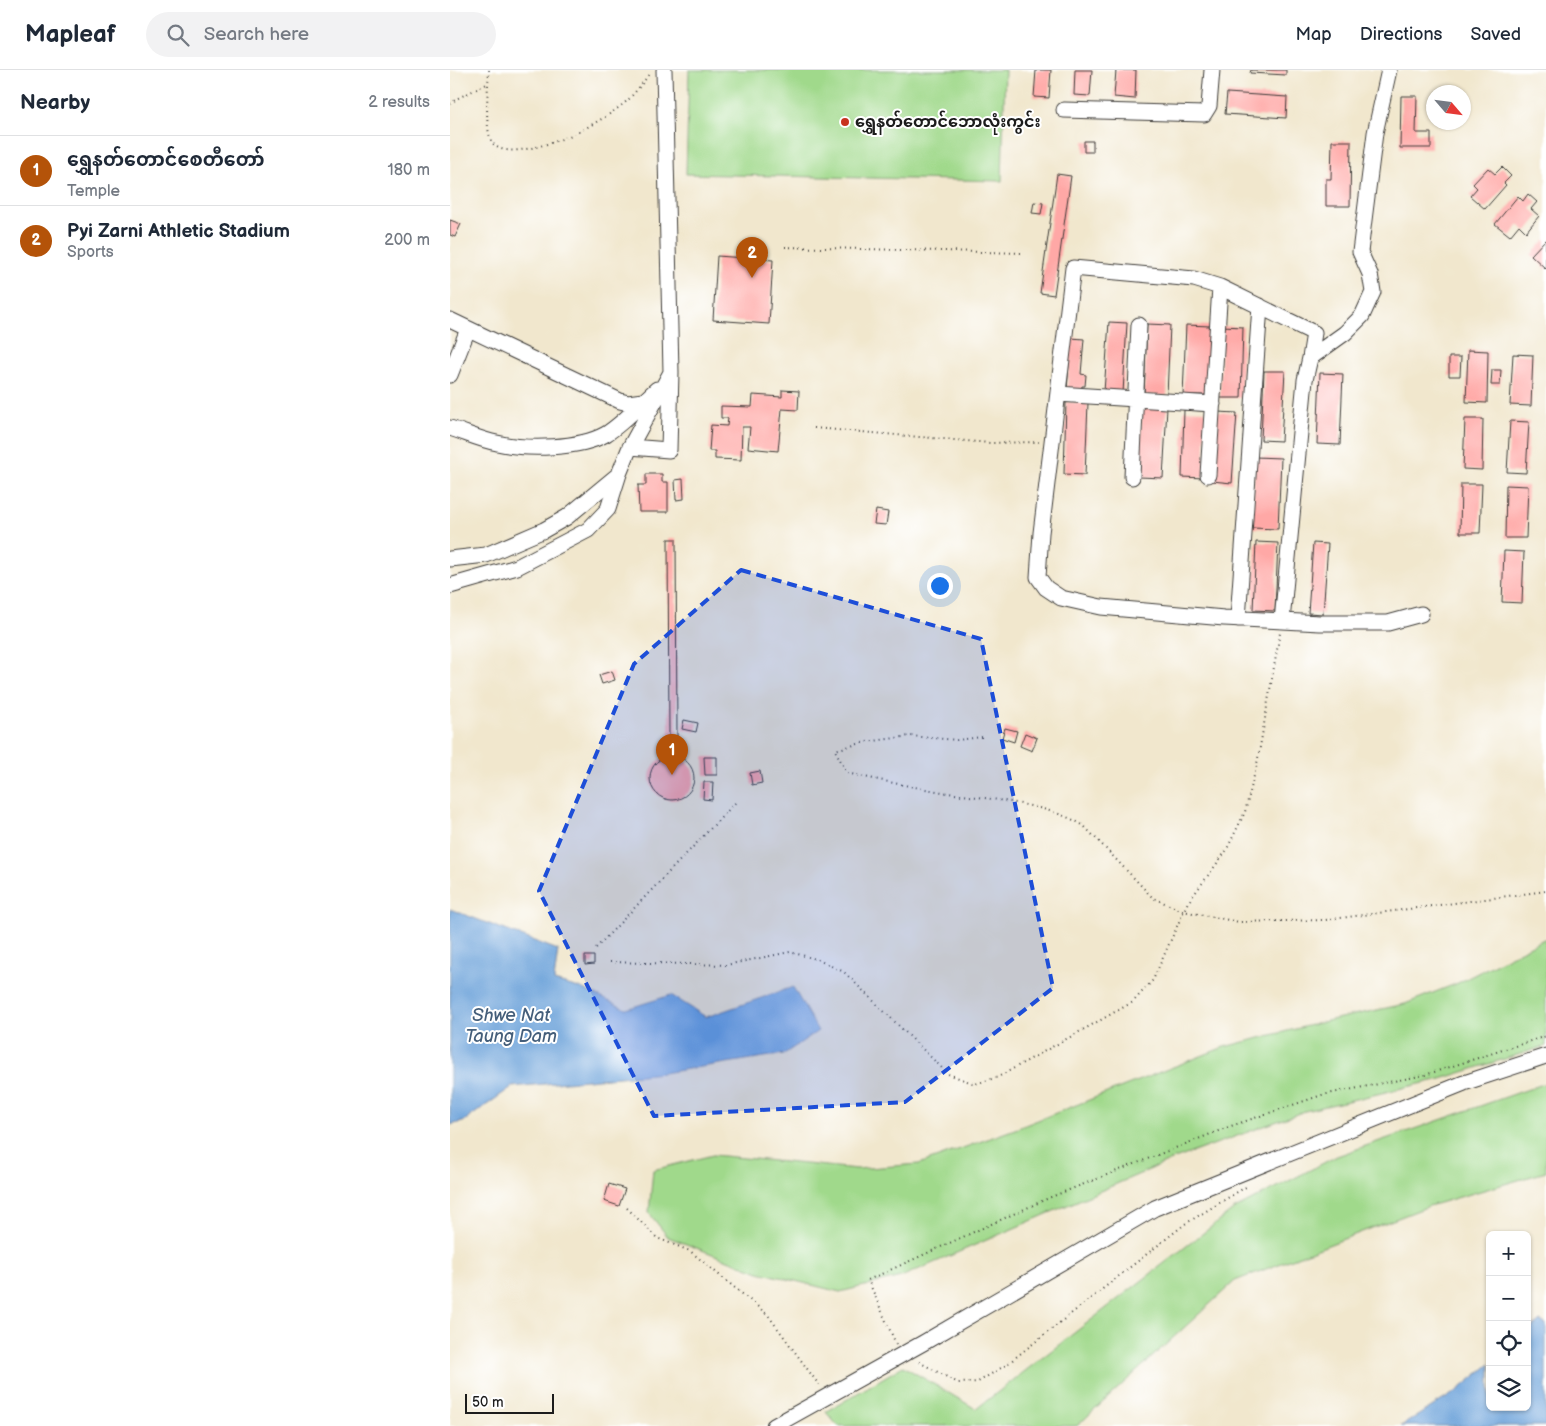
<!DOCTYPE html>
<html lang="en">
<head>
<meta charset="utf-8">
<style>
	:root { --surface:#fff; --page:#f2f2f3; --text:#1f2937; --muted:#747a83; --line:#e0e1e3; --accent:#b45309 }
	body { margin:0; font-family:"Balsamiq Sans","Noto Sans Myanmar",sans-serif; background:var(--page); color:var(--text) }
	.controls { position:absolute; right:15px; bottom:15px; display:grid; overflow:hidden; border-radius:8px; box-shadow:0 1px 4px #0004 }
	.controls button { width:45px; height:45px; display:grid; place-items:center; padding:0; border:0; border-bottom:1px solid var(--line); background:var(--surface); color:var(--text); font:25px sans-serif }
	.compass { position:absolute; left:976px; top:15px; width:45px; height:45px; border-radius:50%; background:var(--surface); box-shadow:0 1px 4px #0004; rotate:118deg }
	.scale { position:absolute; left:15px; bottom:12px; width:89px; box-sizing:border-box; padding-left:5px; border:2px solid #1c1c1c; border-top:0; font-size:14px; line-height:18px; white-space:nowrap; color:#1c1c1c; -webkit-text-stroke:4px #fff; paint-order:stroke }
	.you { position:absolute; left:489px; top:515px; width:18px; height:18px; margin:-12px; border:4px solid #fff; border-radius:50%; background:#1a73e8; box-shadow:0 0 0 8px #1a73e833 }
	.badge { display:grid; place-items:center; width:32px; height:32px; border-radius:50%; background:var(--accent); color:#fff; font-size:16px; font-weight:700 }
	.pin { position:absolute; translate:-50% -41px; filter:drop-shadow(0 1px 2px #0008) }
	.pin::after { content:''; position:absolute; top:26px; width:18px; height:15px; background:inherit; clip-path:polygon(0 0,100% 0,50% 100%) }
	.list { margin:0; padding:0; list-style:none }
	h2 { display:flex; justify-content:space-between; align-items:center; height:65px; margin:0; padding:0 20px; font-size:21px }
	h2 small { font-size:16px; font-weight:400; color:var(--muted) }
	.list li { display:grid; grid-template-columns:32px 1fr auto; gap:15px; align-items:center; box-sizing:border-box; height:70px; padding:0 20px; border-top:1px solid var(--line) }
	.list b { display:block; font-size:19px; white-space:nowrap }
	.list p { margin:0; font-size:16px; white-space:nowrap; color:var(--muted) }
	.list em { font-size:16px; font-style:normal; color:var(--muted) }
	.icon { flex:none; width:28px; height:28px; fill:none; stroke:currentColor; stroke-width:2; stroke-linecap:round; stroke-linejoin:round }
	.map { position:relative; flex:none; width:1096px; height:1356px; overflow:hidden }
	header { display:flex; align-items:center; gap:30px; box-sizing:border-box; height:70px; padding:0 25px; background:var(--surface); border-bottom:1px solid var(--line) }
	header strong { font-size:24px }
	nav { display:flex; gap:28px; margin-inline-start:auto; font-size:18px }
	.search { width:350px; height:45px; background:var(--page); display:flex; align-items:center; gap:12px; box-sizing:border-box; padding:0 18px; border-radius:28px; color:var(--muted); font-size:19px }
	main { display:flex }
	aside { flex:1; background:var(--surface) }
	.map>svg:first-child { display:block }
	.green { fill:#a0d98b; stroke:#5e7a54 }
	.water { fill:#6ba1d9; stroke:#445e7a }
	.building { fill:#ffa8a6 }
	.lines { fill:none; stroke-linecap:round; stroke-linejoin:round }
	.minor-casing { stroke:#3c3a37; stroke-width:17 }
	.path { stroke:#3c3a37; stroke-width:2; stroke-dasharray:1 4; stroke-linecap:butt }
	.minor { stroke:#fff; stroke-width:15 }
	.marked { fill:#1d4ed8; fill-opacity:0.2; stroke:#1d4ed8; stroke-width:4; stroke-dasharray:10 6; stroke-linejoin:round }
	.poi-dot { fill:#c8321e; stroke:#fff; stroke-width:2 }
	.labels { text-anchor:middle; dominant-baseline:central; stroke-width:4; stroke-linejoin:round; paint-order:stroke }
	.poi-label { font-size:16px; font-weight:bold; fill:#1c1c1c; stroke:#fff; text-anchor:start }
	.water-label { font-size:18px; font-style:italic; fill:#445e7a; stroke:#fff }
</style>
</head>
<body>
<header>
<strong>Mapleaf</strong>
<div class="search"><svg class="icon" aria-label="search" viewBox="0 0 24 24"><circle cx="10" cy="10" r="6"/><path d="M15 15l6 6"/></svg>Search here</div>
<nav><a>Map</a><a>Directions</a><a>Saved</a></nav>
</header>
<main>
<aside>
<h2>Nearby<small>2 results</small></h2>
<ul class="list">
<li><span class="badge">1</span><div><b>ရွှေနတ်တောင်စေတီတော်</b><p>Temple</p></div><em>180 m</em></li>
<li><span class="badge">2</span><div><b>Pyi Zarni Athletic Stadium</b><p>Sports</p></div><em>200 m</em></li>
</ul>
</aside>
<div class="map">
<svg width="1096" height="1356" viewBox="0 0 1096 1356">
	<rect width="100%" height="100%" fill="#fff"/>
	<filter id="ink" filterUnits="userSpaceOnUse"><feTurbulence type="fractalNoise" baseFrequency=".02" numOctaves="2"/><feDisplacementMap in="SourceGraphic" scale="10" xChannelSelector="R" yChannelSelector="G"/><feConvolveMatrix kernelMatrix="1 2 1 2 8 2 1 2 1" color-interpolation-filters="sRGB"/></filter>
	<filter id="wash" filterUnits="userSpaceOnUse"><feTurbulence type="fractalNoise" baseFrequency=".0096" numOctaves="4" result="noise"/><feDisplacementMap in="SourceGraphic" scale="20" xChannelSelector="R" yChannelSelector="G"/><feGaussianBlur stdDeviation="1.12" result="paint"/><feColorMatrix in="noise" values="0 0 0 0 0 0 0 0 0 0 0 0 0 0 0 0 0 1.4 0 .05"/><feComposite in="paint" operator="in"/></filter>
	<g filter="url(#wash)">
		<rect width="100%" height="100%" fill="#f1e7cd"/>
		<path class="green" d="M239,0H555L552,111L236,104Z
			M1096,868V976L991,1009L855,1041L722,1090L451,1207L390,1222L309,1202L218,1167L199,1143L203,1100L263,1085L407,1099L469,1094L565,1059L774,977L881,950L955,934L1008,913Z
			M1096,1013V1102L979,1136L785,1211L627,1356H388L376,1342L453,1296L526,1339L783,1140L887,1086Z"/>
		<path class="water" d="M0,839L108,880L104,911L133,919L176,939L221,925L256,947L343,917L368,961L334,984L213,1003L62,1017L13,1052L0,1055Z
			M1090,1251L1096,1254V1356H951L1007,1321L1040,1294V1337H1077V1262Z"/>
		<g id="blocks">
			<path class="building" d="M586,0H601L599,28L584,27Z
				M625,0H642L640,26L624,25Z
				M666,0H686L685,29L664,27Z
				M801,0H836V5L800,3Z
				M777,23L837,27L836,48L775,44Z
				M951,26H967L966,63H981V78H950Z
				M634,71H643V82H634Z
				M882,71H901L900,136H876V109H881Z
				M1052,97L1061,106L1054,113L1056,115L1035,139L1020,126L1027,118L1023,114L1038,98L1045,104Z
				M607,104L621,106L604,225L590,223Z
				M1078,124L1087,132L1081,139L1089,146L1076,162L1069,155L1060,166L1045,154L1068,126L1073,131Z
				M584,132L593,133L591,144L582,143Z
				M0,150L11,154L5,167L0,165Z
				M1096,169V199L1081,185Z
				M267,186L323,190L319,254L263,250Z
				M659,252L677,253L673,323L654,322Z
				M697,254L720,255L717,326L694,325Z
				M736,255L760,256L757,325H733Z
				M772,256L793,257L791,328H770Z
				M621,268L634,269L631,304L636,305L635,316H632L631,321L617,320Z
				M1018,280L1038,281L1037,333L1016,332Z
				M1063,284L1083,285L1081,336L1060,335Z
				M999,287H1011L1010,306H999Z
				M1042,300H1051L1050,315H1041Z
				M814,301H835L831,371L811,370Z
				M870,303L893,304L890,375L867,374Z
				M332,320L349,321L348,340L332,339L328,381L298,378L300,357H292L291,390L265,389V381H259L261,355L277,356L278,348H271V336L302,337L303,325L332,327Z
				M616,332L638,333L635,405L614,404Z
				M692,337L717,338L713,408L689,407Z
				M734,340L756,341L754,408L732,407Z
				M768,342L787,343L782,413L762,411Z
				M1015,349H1033L1032,400L1013,399Z
				M1060,351L1079,352L1076,403L1057,402Z
				M805,387L831,388L828,459L802,458Z
				M196,404H212V412H218V442H189L188,415H196Z
				M233,409L234,429L226,430L225,410Z
				M1011,414H1032L1030,463H1010Z
				M1056,415L1078,416L1076,468H1055Z
				M426,440L438,442L436,455L424,454Z
				M218,469H226L227,667H219Z
				M806,472L828,473L825,541L803,540Z
				M863,473L878,474L873,544L858,543Z
				M1054,481L1074,482L1072,533L1052,532Z
				M162,601L165,610L152,614L149,605Z
				M234,650L248,653L246,662L232,659Z
				M555,658L567,661L564,672L552,668Z
				M575,663L587,668L582,681L570,676Z
				M200 708a22 22 0 1 1 44 0a22 22 0 1 1-44 0Z
				M254,687H267V705H255Z
				M310,701L312,713L302,715L300,703Z
				M254,712H263L262,730L253,729Z
				M135,886H144V894L135,895Z
				M159,1114L175,1119L169,1136L154,1131Z"/>
		</g>
	</g>
	<g filter="url(#ink)">
		<use href="#blocks" fill-opacity="0" stroke="#3c3a37" stroke-width="1"/>
		<g class="lines">
			<defs>
				<path id="minor" d="M614,40L754,44L759,36L762,0
					M0,250L170,331L178,333L193,331
					M860,288L864,263L770,217L744,209L623,198L591,463L588,507L596,518L611,528L651,537L774,548L870,553H938L971,544
					M0,305L18,259
					M608,324L763,334
					M0,358C16,363 31,370 47,373C77,380 129,379 156,364C175,352 191,333 207,319
					M180,377L219,380L221,302L214,0
					M758,405L770,217
					M682,407L689,255
					M0,489L36,485L94,460L117,447L169,404
					M0,516L67,497L138,460L158,439L169,404L180,377L220,304
					M788,549L810,236
					M832,551L855,310L860,288L895,263L912,246L923,222L920,204L910,182L925,63L939,0
					M324,1356L473,1273L705,1138L1014,1013L1096,986"/>
			</defs>
			<use href="#minor" class="minor-casing"/>
			<path class="path" d="M39,0C38,17 34,59 42,72C53,92 108,71 124,64C142,55 164,43 179,29C186,21 195,11 200,2
				M0,34L8,28L39,13
				M335,177L574,183
				M364,358L540,373L589,372
				M532,667L507,670L460,666L416,672L385,680L397,703C431,711 464,717 498,723C539,729 600,734 634,756L703,828L733,841L789,852L875,850L1096,821
				M146,878L287,731
				M160,892L276,895L340,882L366,889L394,902L498,1004L525,1014L548,1007L683,932L703,910L737,834L776,781L795,742L807,694L830,563
				M177,1138L207,1168L240,1181L318,1245L369,1315
				M446,1274L418,1210L601,1127L781,1056L872,1025L975,1005L1096,966
				M469,1292L508,1313L528,1312L556,1295L735,1154L799,1115"/>
			<use href="#minor" class="minor"/>
		</g>
	</g>
	<path class="marked" d="M291,500L531,569L603,918L455,1032L204,1046L89,821L184,594Z"/>
	<circle class="poi-dot" cx="395" cy="52" r="5"/>
	<g class="labels">
		<g class="poi-label">
			<text x="405" y="52">ရွှေနတ်တောင်ဘောလုံးကွင်း</text>
		</g>
		<g class="water-label">
			<text x="61" y="945">Shwe Nat<tspan x="61" dy="21">Taung Dam</tspan></text>
		</g>
	</g>
</svg>
<div class="controls">
<button>+</button>
<button>−</button>
<button><svg class="icon" aria-label="locate" viewBox="0 0 24 24"><circle cx="12" cy="12" r="6"/><path d="M12 2v4M12 18v4M2 12h4M18 12h4"/></svg></button>
<button><svg class="icon" aria-label="layers" viewBox="0 0 24 24"><path d="M12 4l9 5-9 5-9-5zM3 14l9 5 9-5"/></svg></button>
</div>
<svg class="compass" viewBox="-18 -18 36 36"><path d="M0-13l5 13h-10z" fill="#e53935"/><path d="M0 13l5-13h-10z" fill="#747a83"/></svg>
<div class="scale">50 m</div>
<div class="you"></div>
<div class="pin badge" style="left:222px;top:705px">1</div>
<div class="pin badge" style="left:302px;top:208px">2</div>
</div>
</main>
</body>
</html>
